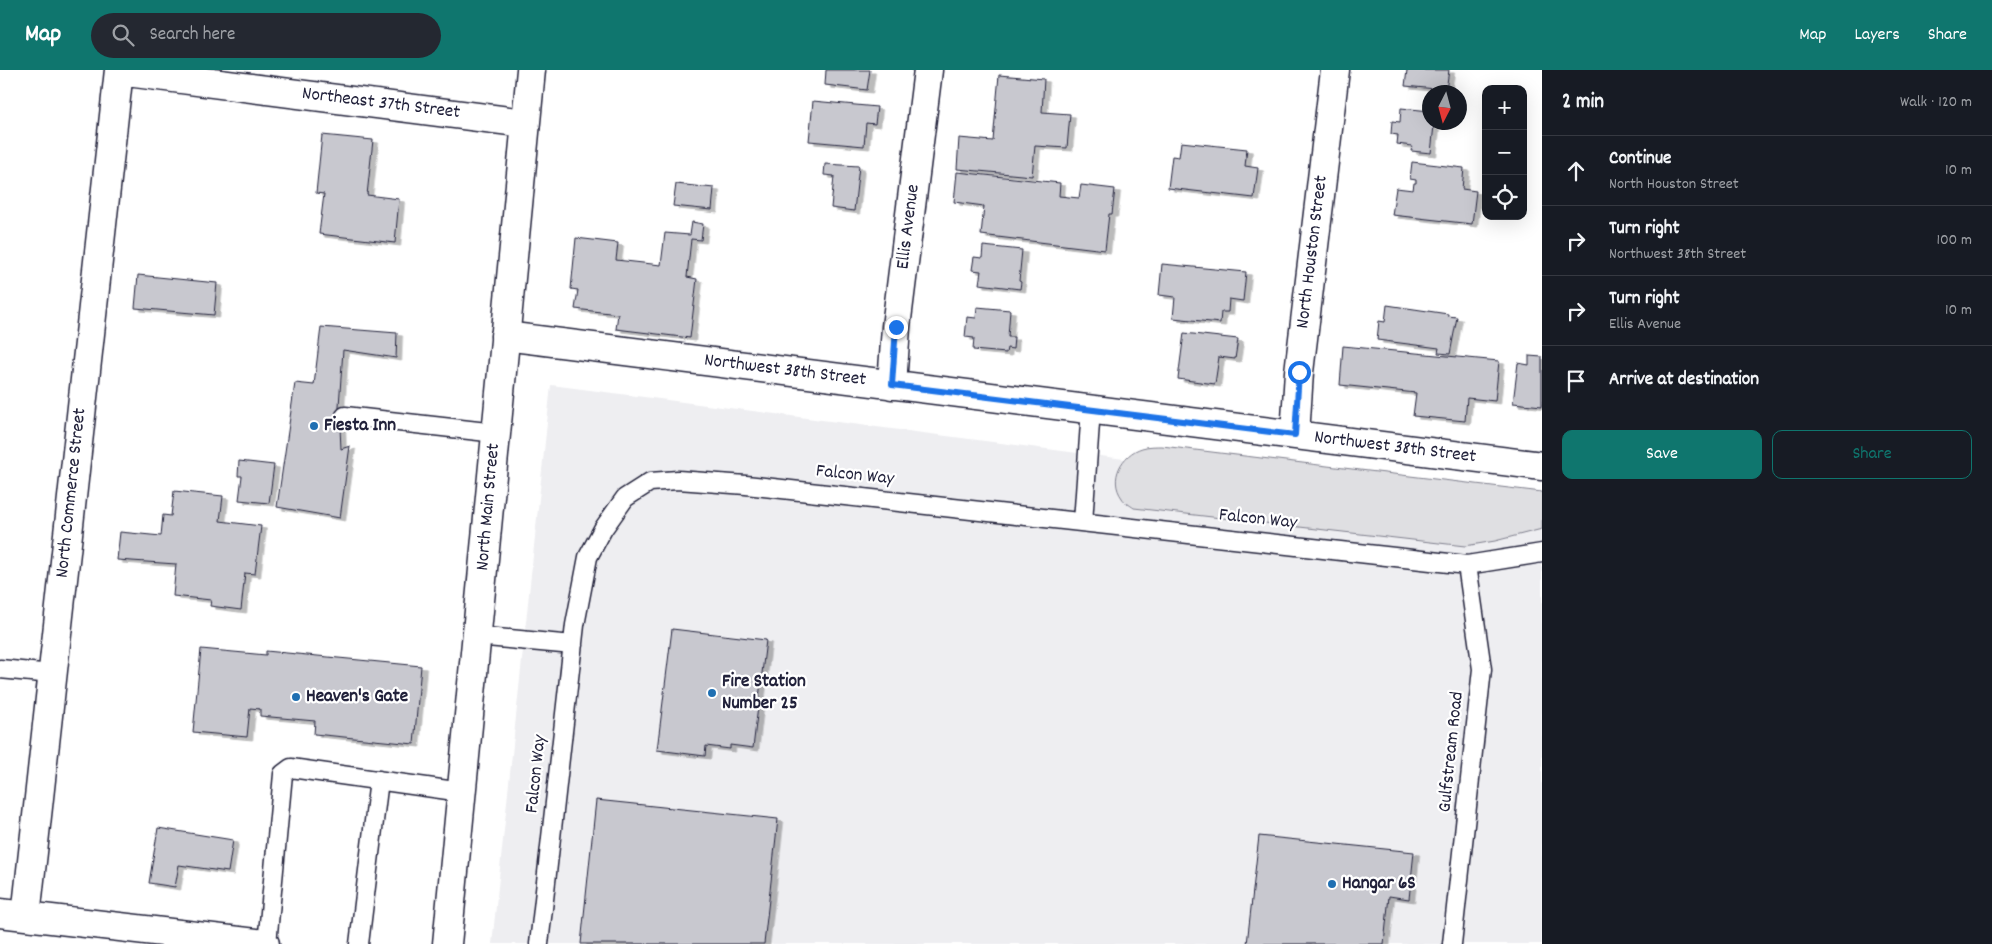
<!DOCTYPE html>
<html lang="en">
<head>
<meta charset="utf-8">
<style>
	:root { --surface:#171b24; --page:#242831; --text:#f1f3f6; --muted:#9ea1a6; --line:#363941; --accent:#0f766e }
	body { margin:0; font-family:Dekko,sans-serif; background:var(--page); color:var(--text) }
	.controls { position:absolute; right:15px; top:15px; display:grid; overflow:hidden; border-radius:10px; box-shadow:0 5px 20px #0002 }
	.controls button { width:45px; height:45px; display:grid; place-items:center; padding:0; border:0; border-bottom:1px solid var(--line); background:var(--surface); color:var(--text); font:25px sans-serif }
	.compass { position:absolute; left:1422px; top:15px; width:45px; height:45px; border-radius:50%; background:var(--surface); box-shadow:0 5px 20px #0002; rotate:186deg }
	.stop { position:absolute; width:15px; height:15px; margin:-11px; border:4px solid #1a73e8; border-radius:50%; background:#fff }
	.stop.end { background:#1a73e8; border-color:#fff; box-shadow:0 1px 5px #0008 }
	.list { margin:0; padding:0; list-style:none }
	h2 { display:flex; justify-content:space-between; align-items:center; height:65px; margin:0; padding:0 20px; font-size:21px }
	h2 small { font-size:16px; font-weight:400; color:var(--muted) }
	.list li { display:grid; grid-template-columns:32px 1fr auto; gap:15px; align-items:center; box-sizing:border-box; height:70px; padding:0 20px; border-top:1px solid var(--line) }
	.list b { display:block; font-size:19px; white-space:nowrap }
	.list p { margin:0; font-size:16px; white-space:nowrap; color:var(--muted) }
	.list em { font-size:16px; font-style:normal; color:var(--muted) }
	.actions { display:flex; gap:10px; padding:15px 20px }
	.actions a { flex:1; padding:11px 0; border:1px solid var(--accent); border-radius:10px; text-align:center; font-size:18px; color:var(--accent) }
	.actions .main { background:var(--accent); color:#fff }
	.icon { flex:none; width:28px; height:28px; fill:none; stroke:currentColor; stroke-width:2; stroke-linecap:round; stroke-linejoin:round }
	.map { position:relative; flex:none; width:1542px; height:874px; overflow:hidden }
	header { display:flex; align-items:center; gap:30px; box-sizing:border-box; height:70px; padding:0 25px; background:var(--accent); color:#fff }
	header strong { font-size:24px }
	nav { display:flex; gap:28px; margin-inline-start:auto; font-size:18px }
	.search { width:350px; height:45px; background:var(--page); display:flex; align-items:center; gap:12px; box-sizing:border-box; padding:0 18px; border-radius:28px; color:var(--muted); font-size:19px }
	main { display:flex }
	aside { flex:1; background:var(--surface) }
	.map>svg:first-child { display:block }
	.built { fill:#eeeef1 }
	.green { fill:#dfdfe2; stroke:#80808e }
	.building { fill:#c8c8cf; stroke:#22223b; filter:url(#shadow) }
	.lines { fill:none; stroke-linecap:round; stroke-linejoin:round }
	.service-casing { stroke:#22223b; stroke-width:21 }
	.minor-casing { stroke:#22223b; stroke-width:31 }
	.primary-casing { stroke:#22223b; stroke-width:31 }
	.service { stroke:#fff; stroke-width:18 }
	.minor { stroke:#fff; stroke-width:28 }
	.primary { stroke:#fff; stroke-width:28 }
	.route { stroke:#1a73e8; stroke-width:6 }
	.poi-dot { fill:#1f6fb2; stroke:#fff; stroke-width:2 }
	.labels { text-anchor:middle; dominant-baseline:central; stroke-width:4.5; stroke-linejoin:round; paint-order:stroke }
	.street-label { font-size:19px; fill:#22223b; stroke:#fff }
	.poi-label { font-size:19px; font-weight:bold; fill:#22223b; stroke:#fff; text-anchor:start }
</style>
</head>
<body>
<header>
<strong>Map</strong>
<div class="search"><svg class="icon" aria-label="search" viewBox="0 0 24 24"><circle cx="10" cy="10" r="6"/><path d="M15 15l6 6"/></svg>Search here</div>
<nav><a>Map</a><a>Layers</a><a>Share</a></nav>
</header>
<main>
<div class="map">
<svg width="1542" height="874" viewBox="0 0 1542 874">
	<defs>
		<filter id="shadow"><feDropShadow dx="5.5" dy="3" stdDeviation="0" flood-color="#0004"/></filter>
	</defs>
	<rect width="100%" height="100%" fill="#fff"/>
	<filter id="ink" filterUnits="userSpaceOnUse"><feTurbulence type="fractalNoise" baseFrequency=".02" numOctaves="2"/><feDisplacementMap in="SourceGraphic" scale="10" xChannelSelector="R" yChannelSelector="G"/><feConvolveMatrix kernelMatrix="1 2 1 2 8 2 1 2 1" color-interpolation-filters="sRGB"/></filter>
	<g filter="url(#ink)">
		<path class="built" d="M551,315L1155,393L1542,436V874H492Z"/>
		<path class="green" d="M1162,376L1542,422V459L1495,471L1465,476L1134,438C1130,435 1124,432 1122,428C1108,409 1122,384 1142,378C1148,376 1156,376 1162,376Z"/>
		<path class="building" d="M826,0H870L867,20L825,15Z
			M1407,0H1449L1446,20L1405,16Z
			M999,5L1044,9L1042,42L1070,44L1067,78L1035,76L1032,106L957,99L959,68L993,71Z
			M813,31L877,37L875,54L866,53L864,76L809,71Z
			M1401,38L1430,41V52H1439L1438,56L1434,55L1431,83L1411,81L1412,76L1397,74L1398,65L1391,64L1392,51L1400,52Z
			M322,65L373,70L367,125L399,129L395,173L319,164L324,124L316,123Z
			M1181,72L1247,79L1245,96L1258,98L1254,128L1168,118L1172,86L1179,87Z
			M1412,92L1464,98L1462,119L1476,121L1472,154L1392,145L1396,118L1413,120L1414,113H1416V110L1410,109Z
			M825,94L859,96L854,141L831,138L834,106L824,105Z
			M957,102L1060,113L1059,126L1079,128L1081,115L1115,119L1112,144H1109L1105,180L981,165L984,136L954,132Z
			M676,114L714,118L712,140L673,136Z
			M692,152L703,154L701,170L691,169L687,207L697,209L690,268L616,259L618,244L575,239L578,220L571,219L576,168L618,173L616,190L661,195L665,163L690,165Z
			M983,176L1022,180L1019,211L1021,212L1020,219L979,214L981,201L972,200L974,187L982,188Z
			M1162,194L1246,202L1243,231L1229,229L1228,242H1221L1220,253L1173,248L1175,227L1159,225Z
			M138,205L217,213L214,245L135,238Z
			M1387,235L1448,244V246L1457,247L1450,284L1438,283L1439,278L1377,270L1379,251L1385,252Z
			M977,237L1010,240L1008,267H1014L1013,279L1007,278L1006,283L973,280L974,268L965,267L967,247L976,248Z
			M321,257L397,263L396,288L343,280L339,336L341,379L350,376L340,448L277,437L295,313L314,315Z
			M1184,263L1238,269L1235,289L1219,287L1215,314L1178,309Z
			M1343,276L1499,291L1495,331L1467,328L1465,351L1413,346L1416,323L1340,315Z
			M1529,286L1542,287V336L1513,333L1518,293L1529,295Z
			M239,391L274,395L269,433L239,430L242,406H238Z
			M174,421L223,426L220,451L261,456L255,504L245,503L241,540L210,536L211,530L173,526L176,494L117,490L120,462L161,466L163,445L171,446Z
			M672,559L766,570L753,678L730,675V679L706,676L705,686L657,680Z
			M201,579L266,585V581L421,596L414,674L314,664L315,651L260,646V639L250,638L247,667L193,662Z
			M596,730L778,749L764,874H581Z
			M158,758L233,770L228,802L179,795L175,817L149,813Z
			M1259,766L1414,782L1409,829L1389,826L1384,874H1247Z"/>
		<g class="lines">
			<defs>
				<path id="service" d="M345,346L496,363
					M1083,452L1091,339
					M476,566L573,575
					M0,599L52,604
					M267,874L283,704L291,698L462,722
					M359,874L379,710
					M539,874L575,555L588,487L603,459L625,428L650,412L678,410L746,415L1467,495L1542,483
					M1452,874L1482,599L1467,495"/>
				<path id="minor" d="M119,1L525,53
					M505,266L1542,396
					M892,315L896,257L928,0
					M1295,365L1299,302L1335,0
					M0,843L265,874
					M26,846L119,0"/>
				<path id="primary" d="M447,874L531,0"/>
			</defs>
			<use href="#service" class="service-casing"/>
			<use href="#minor" class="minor-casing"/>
			<use href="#primary" class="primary-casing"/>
			<use href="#service" class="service"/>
			<use href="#minor" class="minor"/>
			<use href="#primary" class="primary"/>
		</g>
	</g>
	<g class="lines" filter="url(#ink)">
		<path class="route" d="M896,257L892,315L1295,365L1299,302"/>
	</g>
	<g class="poi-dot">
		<circle cx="314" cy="356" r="5"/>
		<circle cx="712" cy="623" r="5"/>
		<circle cx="296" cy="627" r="5"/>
		<circle cx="1332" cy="814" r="5"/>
	</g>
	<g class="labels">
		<g class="street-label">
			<text transform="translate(381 34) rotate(7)">Northeast 37th Street</text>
			<text transform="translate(909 157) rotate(-83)">Ellis Avenue</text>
			<text transform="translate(1313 182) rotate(-83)">North Houston Street</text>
			<text transform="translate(785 301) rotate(7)">Northwest 38th Street</text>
			<text transform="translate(1395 378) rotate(7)">Northwest 38th Street</text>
			<text transform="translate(855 406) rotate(6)">Falcon Way</text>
			<text transform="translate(72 423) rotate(-84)">North Commerce Street</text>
			<text transform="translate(489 437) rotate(-85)">North Main Street</text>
			<text transform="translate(1258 450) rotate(6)">Falcon Way</text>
			<text transform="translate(1452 682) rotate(-84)">Gulfstream Road</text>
			<text transform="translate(537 704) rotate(-84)">Falcon Way</text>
		</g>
		<g class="poi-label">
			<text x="324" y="356">Fiesta Inn</text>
			<text x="722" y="612">Fire Station<tspan x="722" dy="22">Number 25</tspan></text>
			<text x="306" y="627">Heaven's Gate</text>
			<text x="1342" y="814">Hangar 6S</text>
		</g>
	</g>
</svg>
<div class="controls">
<button>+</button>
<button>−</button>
<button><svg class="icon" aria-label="locate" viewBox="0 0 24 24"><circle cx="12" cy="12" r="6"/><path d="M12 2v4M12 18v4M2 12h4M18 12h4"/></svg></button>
</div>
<svg class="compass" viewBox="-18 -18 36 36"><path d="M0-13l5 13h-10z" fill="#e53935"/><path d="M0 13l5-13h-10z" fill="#9ea1a6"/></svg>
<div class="stop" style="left:1299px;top:302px"></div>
<div class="stop end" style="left:896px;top:257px"></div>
</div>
<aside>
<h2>2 min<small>Walk · 120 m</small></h2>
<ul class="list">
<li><svg class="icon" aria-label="ahead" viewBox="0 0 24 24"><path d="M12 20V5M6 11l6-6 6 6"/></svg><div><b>Continue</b><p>North Houston Street</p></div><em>10 m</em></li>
<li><svg class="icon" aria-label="right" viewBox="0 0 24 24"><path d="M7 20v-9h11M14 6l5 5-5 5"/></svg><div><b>Turn right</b><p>Northwest 38th Street</p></div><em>100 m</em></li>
<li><svg class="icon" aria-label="right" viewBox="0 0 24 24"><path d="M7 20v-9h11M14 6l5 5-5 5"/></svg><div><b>Turn right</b><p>Ellis Avenue</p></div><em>10 m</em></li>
<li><svg class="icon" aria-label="arrive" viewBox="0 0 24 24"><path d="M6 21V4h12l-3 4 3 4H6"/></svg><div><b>Arrive at destination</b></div></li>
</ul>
<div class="actions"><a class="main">Save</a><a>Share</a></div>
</aside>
</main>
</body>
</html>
